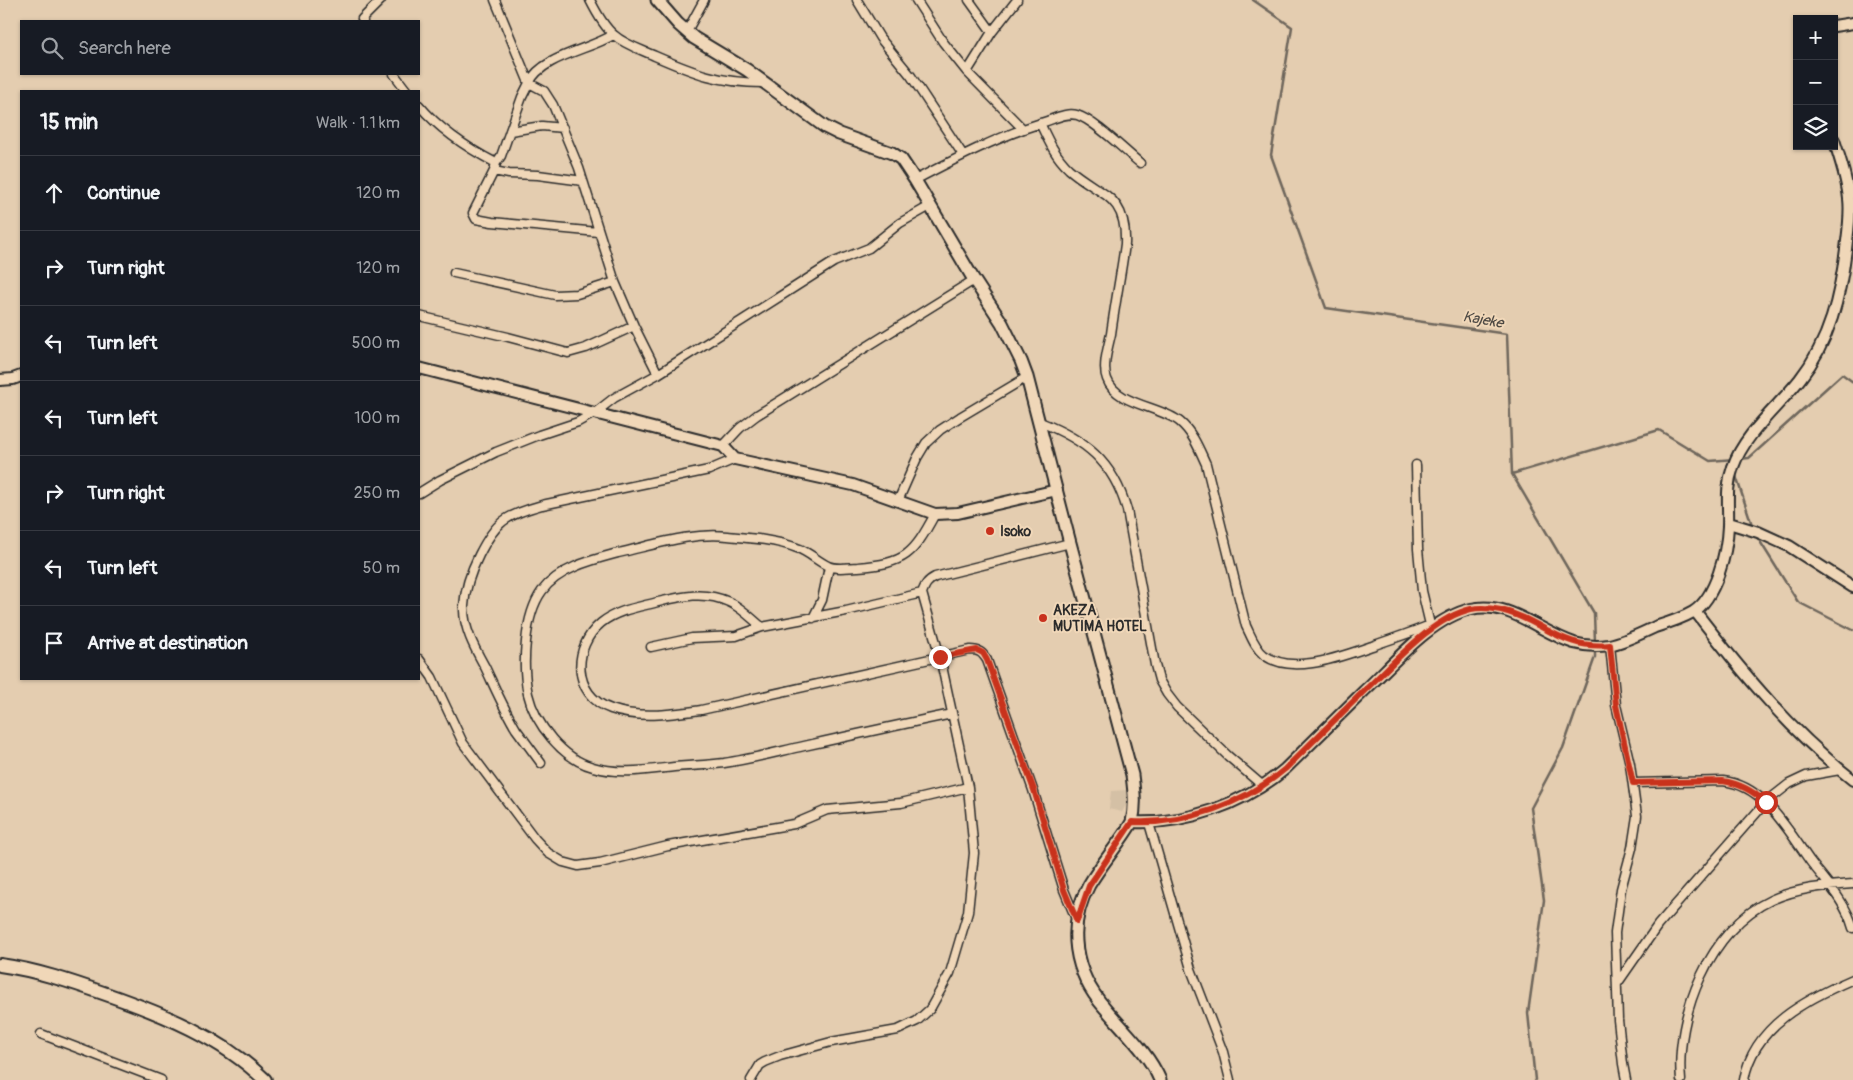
<!DOCTYPE html>
<html lang="en">
<head>
<meta charset="utf-8">
<style>
	:root { --surface:#171b24; --page:#242831; --text:#f1f3f6; --muted:#9ea1a6; --line:#363941 }
	body { margin:0; font-family:Pangolin,sans-serif; background:var(--page); color:var(--text) }
	.controls { position:absolute; right:15px; top:15px; display:grid; overflow:hidden; border-radius:0px; box-shadow:0 1px 4px #0004 }
	.controls button { width:45px; height:45px; display:grid; place-items:center; padding:0; border:0; border-bottom:1px solid var(--line); background:var(--surface); color:var(--text); font:25px sans-serif }
	.stop { position:absolute; width:15px; height:15px; margin:-11px; border:4px solid #c8321e; border-radius:50%; background:#fff }
	.stop.end { background:#c8321e; border-color:#fff; box-shadow:0 1px 5px #0008 }
	.list { margin:0; padding:0; list-style:none }
	h2 { display:flex; justify-content:space-between; align-items:center; height:65px; margin:0; padding:0 20px; font-size:21px }
	h2 small { font-size:16px; font-weight:400; color:var(--muted) }
	.list li { display:grid; grid-template-columns:32px 1fr auto; gap:15px; align-items:center; box-sizing:border-box; height:75px; padding:0 20px; border-top:1px solid var(--line) }
	.list b { display:block; font-size:19px; white-space:nowrap }
	.list em { font-size:16px; font-style:normal; color:var(--muted) }
	.icon { flex:none; width:28px; height:28px; fill:none; stroke:currentColor; stroke-width:2; stroke-linecap:round; stroke-linejoin:round }
	.map { position:relative; flex:none; width:1853px; height:1080px; overflow:hidden }
	.search { position:absolute; background:var(--surface); box-shadow:0 1px 4px #0004; left:20px; top:20px; width:400px; height:55px; display:flex; align-items:center; gap:12px; box-sizing:border-box; padding:0 18px; border-radius:0px; color:var(--muted); font-size:19px }
	.panel { position:absolute; background:var(--surface); box-shadow:0 1px 4px #0004; left:20px; top:90px; width:400px; height:590px; border-radius:0px }
	.map>svg:first-child { display:block }
	.built { fill:#d4c0a5 }
	.lines { fill:none; stroke-linecap:round; stroke-linejoin:round }
	.stream { stroke:#6e665b; stroke-width:2.5 }
	.minor-casing { stroke:#2b2b2b; stroke-width:11 }
	.tertiary-casing { stroke:#2b2b2b; stroke-width:14 }
	.secondary-casing { stroke:#2b2b2b; stroke-width:15 }
	.primary-casing { stroke:#2b2b2b; stroke-width:16 }
	.minor { stroke:#f0d7b8; stroke-width:8 }
	.tertiary { stroke:#f0d7b8; stroke-width:10 }
	.secondary { stroke:#f0d7b8; stroke-width:11 }
	.primary { stroke:#f0d7b8; stroke-width:12 }
	.route { stroke:#c8321e; stroke-width:6 }
	.poi-dot { fill:#c8321e; stroke:#f0d7b8; stroke-width:2 }
	.labels { text-anchor:middle; dominant-baseline:central; stroke-width:4; stroke-linejoin:round; paint-order:stroke }
	.poi-label { font-size:14px; font-weight:bold; fill:#2b2b2b; stroke:#f0d7b8; text-anchor:start }
	.water-label { font-size:15px; font-style:italic; fill:#4c4843; stroke:#f0d7b8 }
</style>
</head>
<body>
<div class="map">
<svg width="1853" height="1080" viewBox="0 0 1853 1080">
	<rect width="100%" height="100%" fill="#e4cdb0"/>
	<filter id="ink" filterUnits="userSpaceOnUse"><feTurbulence type="fractalNoise" baseFrequency=".02" numOctaves="2"/><feDisplacementMap in="SourceGraphic" scale="10" xChannelSelector="R" yChannelSelector="G"/><feConvolveMatrix kernelMatrix="1 2 1 2 8 2 1 2 1" color-interpolation-filters="sRGB"/></filter>
	<g filter="url(#ink)">
		<path class="built" d="M1127,790L1126,805L1122,812L1109,809L1111,791Z"/>
		<g class="lines">
			<path class="stream" d="M1253,0L1292,27L1271,155L1326,308L1507,334L1512,474L1659,430L1710,461L1734,459
				M1740,459L1749,458L1842,374L1853,382
				M1735,473L1753,528
				M1512,474L1594,613L1595,642
				M1756,535L1798,602L1853,630
				M1535,1080L1528,1013L1544,900L1531,808L1563,748L1595,657V648"/>
			<defs>
				<path id="minor" d="M495,0L529,83L522,97L501,156L496,163
					M590,0C596,12 604,27 614,35C625,45 642,50 655,56C694,73 720,83 763,83
					M857,0L880,38L911,76L963,155
					M916,0L943,42L967,72L1022,128
					M969,0L992,32
					M363,21L362,19L381,0
					M687,31L704,0
					M613,35C589,50 542,56 529,83L544,91L553,105L579,168L615,282L634,326L658,374
					M967,72L992,32L1017,0
					M394,74L407,91
					M419,105C440,130 467,148 496,163L494,171L509,174L538,175L583,181
					M1040,123C1048,140 1055,156 1069,169C1100,196 1127,194 1125,244C1121,274 1115,304 1111,334C1108,347 1102,367 1107,379C1116,405 1161,406 1180,422C1193,433 1199,449 1206,464L1246,626C1251,636 1255,648 1264,655C1293,676 1342,656 1372,646C1391,639 1411,633 1430,625
					M510,131L542,126L563,128
					M494,171L473,213L476,219L492,222L598,232
					M915,180C957,158 999,136 1044,122C1054,119 1066,112 1077,115C1094,120 1125,151 1140,163
					M454,273L555,295L577,294L615,282
					M419,316L508,337L568,353L586,348L634,326
					M1040,422C1085,440 1113,461 1127,510L1155,665L1159,680L1167,694L1177,707L1228,756L1263,786
					M723,446L740,428L757,415L974,280
					M1416,465L1418,549L1422,591L1431,629
					M419,493L440,480L496,452L539,435L578,422L596,412L614,398L658,374L834,262L869,248L900,223L930,206
					M898,501L917,458L926,443L940,430L960,417L1027,377
					M935,514C913,555 906,563 858,567C849,567 836,570 828,566C817,561 809,552 797,548C776,540 751,538 728,536C691,532 654,545 618,553C592,560 559,568 542,591C524,616 522,666 528,694C535,724 563,759 593,767C619,775 648,770 674,767C690,766 707,765 724,763C751,759 777,752 804,746C853,735 903,724 952,714
					M813,618L822,600L829,567
					M762,627L846,611L922,593
					M1610,645L1616,705L1630,764L1637,816L1632,848L1621,889L1615,933L1618,1020L1623,1064L1626,1080
					M651,647L692,638L736,636L762,627C752,619 741,607 729,602C705,591 682,596 658,602C639,607 617,610 601,623C572,647 572,695 611,709C639,719 672,714 701,710L970,650C979,650 982,652 987,660L1033,790L1064,890L1076,919
					M419,659L432,677L463,743L535,839L548,853L563,862L578,866L600,863L668,846L794,824L827,810L901,803L968,787L940,657L922,593C925,585 927,581 935,577L1070,543
					M541,763C533,752 524,740 516,729C504,709 495,688 485,667C475,649 463,628 464,606C465,588 471,571 479,555C496,521 506,515 542,505L709,470L735,459
					M1633,783L1723,781C1740,783 1754,791 1766,803C1783,820 1796,841 1810,861C1826,882 1846,902 1853,928
					M1149,823L1191,969L1223,1052L1230,1080
					M1617,984L1658,925L1766,802L1789,784L1806,776L1840,770
					M41,1034L161,1080
					M751,1080L760,1065L765,1062L780,1056L831,1042L898,1030L917,1021L930,1009L950,973L968,912L974,853L968,787
					M1681,1080C1675,1016 1710,928 1771,900C1797,888 1825,886 1853,884
					M1744,1080C1753,1026 1807,999 1853,979"/>
				<path id="tertiary" d="M1834,26L1853,23
					M419,368L723,446L735,459L853,485L935,514L958,513L1057,490
					M0,380L13,379L21,376
					M1729,523L1758,532L1789,546L1853,587
					M1695,611C1742,672 1791,732 1853,780
					M1132,822C1185,825 1244,804 1285,769C1311,743 1338,717 1364,691C1393,664 1431,618 1471,609C1509,600 1539,632 1574,643C1585,646 1597,647 1609,645C1624,642 1640,634 1655,627C1668,623 1681,619 1693,612C1716,598 1727,552 1728,526C1729,504 1725,489 1733,467C1744,434 1779,406 1800,379C1830,341 1840,296 1846,249C1848,232 1851,215 1849,199C1847,178 1840,159 1834,140"/>
				<path id="secondary" d="M657,0L678,24L694,38L747,70L825,127L839,134L892,153L901,159L915,180L974,280L1002,323L1021,361L1027,377L1070,543L1132,775C1134,791 1136,805 1132,822C1119,844 1102,863 1089,885C1066,927 1074,973 1105,1008C1124,1031 1148,1052 1160,1080"/>
				<path id="primary" d="M0,965C36,970 72,982 106,994C163,1014 221,1037 265,1080"/>
			</defs>
			<use href="#minor" class="minor-casing"/>
			<use href="#tertiary" class="tertiary-casing"/>
			<use href="#secondary" class="secondary-casing"/>
			<use href="#primary" class="primary-casing"/>
			<use href="#minor" class="minor"/>
			<use href="#tertiary" class="tertiary"/>
			<use href="#secondary" class="secondary"/>
			<use href="#primary" class="primary"/>
		</g>
	</g>
	<g class="lines" filter="url(#ink)">
		<path class="route" d="M940,657L977,650L983,653L987,660L1034,790L1064,890L1077,921L1089,886L1132,822C1185,825 1245,803 1285,769C1312,742 1339,716 1366,689C1394,663 1432,618 1471,609C1480,607 1491,608 1501,610C1543,620 1561,650 1610,645L1616,705L1633,783L1723,781C1741,784 1752,791 1766,802"/>
	</g>
	<g class="poi-dot">
		<circle cx="990" cy="531" r="5"/>
		<circle cx="1043" cy="618" r="5"/>
	</g>
	<g class="labels">
		<g class="poi-label">
			<text x="1000" y="531">Isoko</text>
			<text x="1053" y="610">AKEZA<tspan x="1053" dy="16">MUTIMA HOTEL</tspan></text>
		</g>
		<g class="water-label">
			<text transform="translate(1483 320) rotate(10)">Kajeke</text>
		</g>
	</g>
</svg>
<div class="controls">
<button>+</button>
<button>−</button>
<button><svg class="icon" aria-label="layers" viewBox="0 0 24 24"><path d="M12 4l9 5-9 5-9-5zM3 14l9 5 9-5"/></svg></button>
</div>
<div class="stop" style="left:1766px;top:802px"></div>
<div class="stop end" style="left:940px;top:657px"></div>
<div class="search"><svg class="icon" aria-label="search" viewBox="0 0 24 24"><circle cx="10" cy="10" r="6"/><path d="M15 15l6 6"/></svg>Search here</div>
<section class="panel">
<h2>15 min<small>Walk · 1.1 km</small></h2>
<ul class="list">
<li><svg class="icon" aria-label="ahead" viewBox="0 0 24 24"><path d="M12 20V5M6 11l6-6 6 6"/></svg><div><b>Continue</b></div><em>120 m</em></li>
<li><svg class="icon" aria-label="right" viewBox="0 0 24 24"><path d="M7 20v-9h11M14 6l5 5-5 5"/></svg><div><b>Turn right</b></div><em>120 m</em></li>
<li><svg class="icon" aria-label="left" viewBox="0 0 24 24"><path d="M17 20v-9H6M10 6l-5 5 5 5"/></svg><div><b>Turn left</b></div><em>500 m</em></li>
<li><svg class="icon" aria-label="left" viewBox="0 0 24 24"><path d="M17 20v-9H6M10 6l-5 5 5 5"/></svg><div><b>Turn left</b></div><em>100 m</em></li>
<li><svg class="icon" aria-label="right" viewBox="0 0 24 24"><path d="M7 20v-9h11M14 6l5 5-5 5"/></svg><div><b>Turn right</b></div><em>250 m</em></li>
<li><svg class="icon" aria-label="left" viewBox="0 0 24 24"><path d="M17 20v-9H6M10 6l-5 5 5 5"/></svg><div><b>Turn left</b></div><em>50 m</em></li>
<li><svg class="icon" aria-label="arrive" viewBox="0 0 24 24"><path d="M6 21V4h12l-3 4 3 4H6"/></svg><div><b>Arrive at destination</b></div></li>
</ul>
</section>
</div>
</body>
</html>
